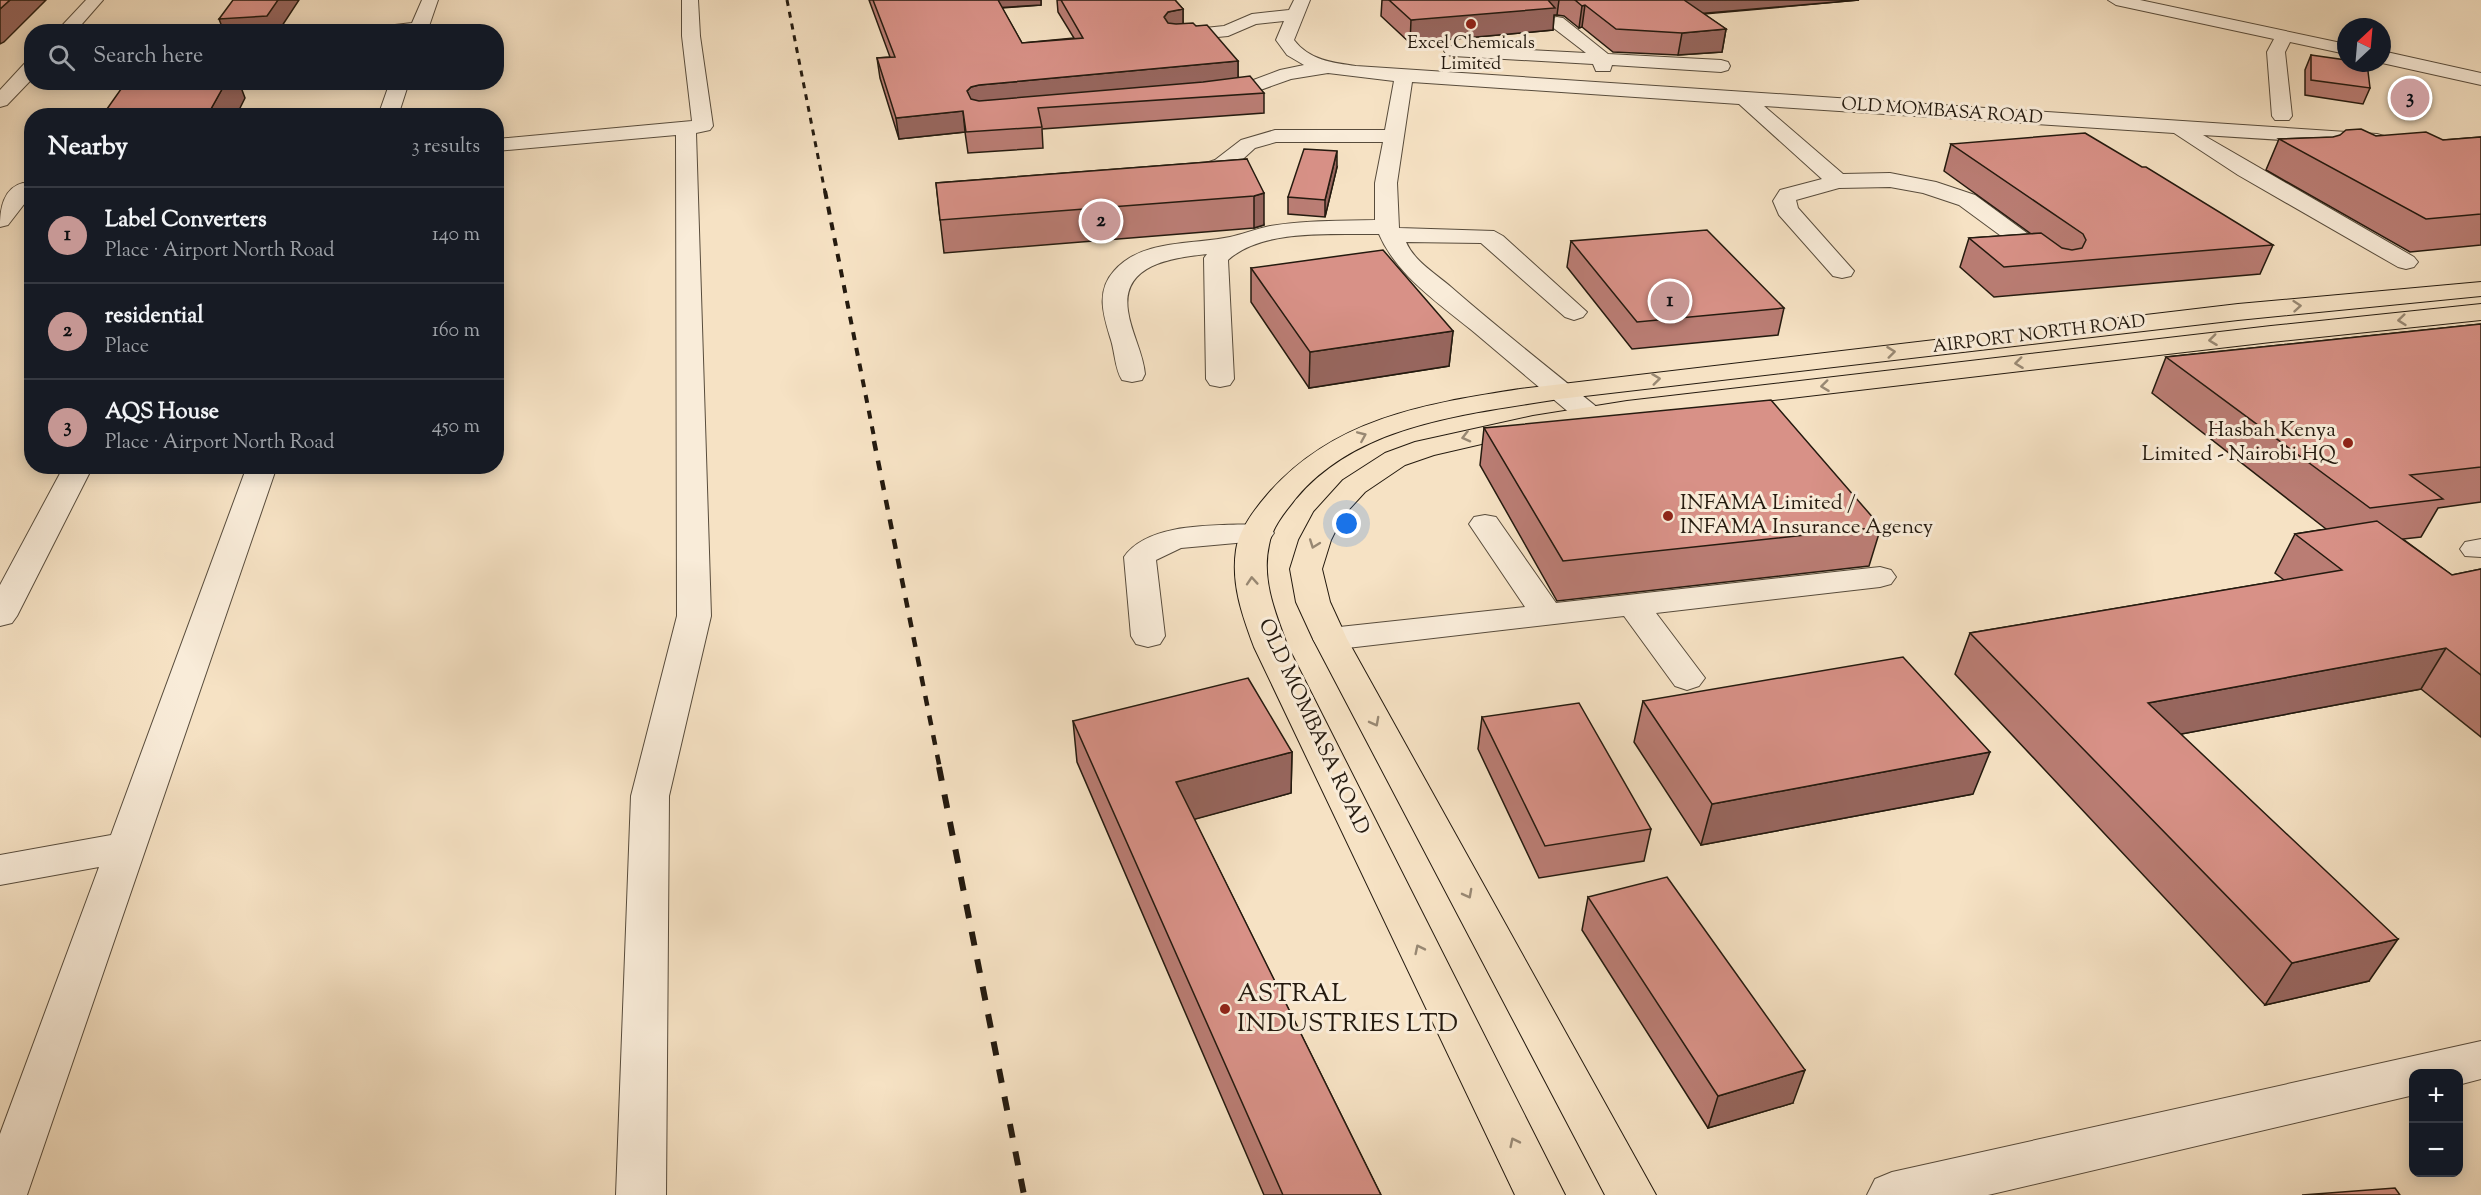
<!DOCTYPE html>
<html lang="en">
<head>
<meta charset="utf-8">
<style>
	:root { --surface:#171b24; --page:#242831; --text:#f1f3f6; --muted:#9ea1a6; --line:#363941; --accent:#c59692 }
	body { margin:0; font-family:"Sorts Mill Goudy",serif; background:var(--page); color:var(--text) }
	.controls { position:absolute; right:18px; bottom:18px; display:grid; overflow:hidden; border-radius:12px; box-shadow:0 3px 15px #0003 }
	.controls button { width:54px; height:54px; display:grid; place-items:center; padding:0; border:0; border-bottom:2px solid var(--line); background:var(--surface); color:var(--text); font:30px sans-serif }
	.compass { position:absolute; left:2337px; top:18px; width:54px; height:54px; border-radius:50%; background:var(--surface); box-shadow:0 3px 15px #0003; rotate:26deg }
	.you { position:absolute; left:1347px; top:524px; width:21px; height:21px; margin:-15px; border:4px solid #fff; border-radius:50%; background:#1a73e8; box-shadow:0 0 0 9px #1a73e833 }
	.badge { display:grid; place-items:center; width:39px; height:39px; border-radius:50%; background:var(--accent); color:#111; font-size:20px; font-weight:700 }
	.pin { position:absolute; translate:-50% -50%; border:3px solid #fff; box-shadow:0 2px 6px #0006 }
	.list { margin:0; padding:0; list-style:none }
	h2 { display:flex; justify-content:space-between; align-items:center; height:78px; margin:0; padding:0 24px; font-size:26px }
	h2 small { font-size:20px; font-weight:400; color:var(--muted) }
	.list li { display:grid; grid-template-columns:39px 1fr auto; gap:18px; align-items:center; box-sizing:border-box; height:96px; padding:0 24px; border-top:2px solid var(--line) }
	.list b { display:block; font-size:22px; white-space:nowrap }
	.list p { margin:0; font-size:20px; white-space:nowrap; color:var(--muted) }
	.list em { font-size:20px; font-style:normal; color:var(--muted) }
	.icon { flex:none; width:33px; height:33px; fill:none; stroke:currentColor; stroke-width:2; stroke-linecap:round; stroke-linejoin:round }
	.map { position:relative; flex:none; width:2481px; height:1195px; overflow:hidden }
	.search { position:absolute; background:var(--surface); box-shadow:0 3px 15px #0003; left:24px; top:24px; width:480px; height:66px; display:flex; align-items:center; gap:15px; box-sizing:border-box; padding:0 21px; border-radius:24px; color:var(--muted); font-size:22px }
	.panel { position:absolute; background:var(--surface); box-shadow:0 3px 15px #0003; left:24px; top:108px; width:480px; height:366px; border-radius:24px }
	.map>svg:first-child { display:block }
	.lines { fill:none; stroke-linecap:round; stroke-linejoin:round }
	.minor-casing { stroke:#584c3c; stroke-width:2 }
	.major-casing { stroke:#241a0f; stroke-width:2 }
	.minor { fill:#f9ecd9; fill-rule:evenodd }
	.major { fill:#f6e2c4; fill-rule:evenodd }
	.rail-far3 { stroke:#241a0f; stroke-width:3; stroke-dasharray:6 6; stroke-linecap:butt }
	.rail-far2 { stroke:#241a0f; stroke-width:4; stroke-dasharray:8 8; stroke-linecap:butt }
	.rail-far1 { stroke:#241a0f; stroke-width:4.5; stroke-dasharray:10 10; stroke-linecap:butt }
	.rail { stroke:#241a0f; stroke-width:6; stroke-dasharray:14 14; stroke-linecap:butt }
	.wall { fill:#ba7d74; stroke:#241a0f; stroke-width:1.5 }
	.shaded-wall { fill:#97665e; stroke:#241a0f; stroke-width:1.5 }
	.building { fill:#d89187; stroke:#241a0f; stroke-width:1.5 }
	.oneway { stroke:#988873 }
	.poi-dot { fill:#8f2418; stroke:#f9ecd9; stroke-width:2 }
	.labels { text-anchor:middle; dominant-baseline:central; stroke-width:6; stroke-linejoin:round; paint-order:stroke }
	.far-poi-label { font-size:18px; fill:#241a0f; stroke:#f9ecd9 }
	.far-street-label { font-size:18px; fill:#241a0f; stroke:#f9ecd9 }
	.poi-label { font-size:21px; fill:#241a0f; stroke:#f9ecd9; text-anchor:end }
	.street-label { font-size:21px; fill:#241a0f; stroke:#f9ecd9 }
	.near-poi-label { font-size:26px; fill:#241a0f; stroke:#f9ecd9; text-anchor:start }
</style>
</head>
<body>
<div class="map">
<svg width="2481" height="1195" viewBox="0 0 2481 1195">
	<rect width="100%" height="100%" fill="#f6e2c4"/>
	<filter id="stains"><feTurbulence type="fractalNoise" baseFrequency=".00333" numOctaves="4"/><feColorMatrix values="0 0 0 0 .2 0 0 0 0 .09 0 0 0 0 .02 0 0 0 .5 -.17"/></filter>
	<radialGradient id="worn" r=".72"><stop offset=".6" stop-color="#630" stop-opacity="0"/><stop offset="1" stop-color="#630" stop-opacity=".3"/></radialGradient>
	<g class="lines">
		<defs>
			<path id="minor" d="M86,0H103L75,32H56Z
				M422,0H438L427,32H369L378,27L412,23Z
				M682,0H698L700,36L713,126L710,130L696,133L711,616L669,796L666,1195H616L631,796L677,616L676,135L496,151V139L692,121L682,36Z
				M1294,0H1310L1294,40C1309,60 1333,63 1356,66L2377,134L2384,136L2387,140L2384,144L2377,146L2203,135L2414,257L2418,262L2414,267L2406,269L2398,267L2238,175L2174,133L1764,106L1843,174L1890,173L1936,182L1975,195L2058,256L2062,261L2058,266L2050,268L2042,266L1959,205L1923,193L1890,187L1839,188L1796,200L1798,208L1854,271L1851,276L1842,278L1833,276L1779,215L1773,201L1780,190L1822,179L1739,104L1412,82L1397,183L1399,228L1494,231L1503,236L1587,312L1583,317L1574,320L1565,317L1481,243L1406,242C1414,261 1436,274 1451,287C1499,329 1549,368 1598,408L1602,414L1598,420L1588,422L1578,420C1544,391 1509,362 1475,333C1441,305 1397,276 1379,234C1334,235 1263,228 1228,260L1234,379L1230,385L1220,387L1210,385L1206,379L1204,258L1207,254C1172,258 1121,264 1128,311C1131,333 1143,352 1145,374L1142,380L1132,382L1122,380C1115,369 1115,353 1111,340C1104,317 1095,292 1114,271C1141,239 1193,245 1230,237C1243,234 1256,229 1270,226C1305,220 1340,221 1375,220V183L1383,142H1276L1255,148L1231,170L1186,183L1178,182L1175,177L1178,172L1215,160L1241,140L1275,130H1385L1394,81L1328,73L1291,79L1252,93L1214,99L1207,97L1204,93L1207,89L1248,82L1280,70L1304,65L1287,55L1276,40L1284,21L1256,24L1228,36L1176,41L1170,40L1167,36L1170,32L1176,31L1224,26L1252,14L1289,10Z
				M2108,0H2140L2346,44V54L2290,42L2285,52L2292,116L2289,120H2275L2272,116L2267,52L2274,39L2116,5Z
				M1557,17L1563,18L1608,54L1721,60L1728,62L1730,66L1728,70L1721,72L1612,65L1610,71H1596L1593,64L1453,56L1447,55L1444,51L1447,47L1453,46L1586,53L1551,26L1548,22L1551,18Z
				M2382,51L2481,73V85L2382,63Z
				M32,62V79L7,105L0,107V90L25,63Z
				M390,82H409L398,116H378Z
				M23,183L31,185L32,194L8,225L0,227C0,209 3,188 23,183Z
				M64,466H93L17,616L12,623L0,626V585Z
				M247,466H277L27,1195H0V1134L99,867L0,885V855L111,835Z
				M1485,515L1496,517L1556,603L1880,567L1891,570L1896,577L1891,584L1880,587L1656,613L1705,678L1699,686L1687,690L1675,686L1624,616L1330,650L1318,647L1313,639L1318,631L1330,628L1525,607L1469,524L1474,517Z
				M1258,524L1269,526L1274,533L1269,540L1181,548L1156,560L1165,636L1160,644L1148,647L1136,644L1131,636L1124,557C1149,521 1219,526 1258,524Z
				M2481,539V557L2465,556L2460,549L2465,542Z
				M2481,1041V1079L2458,1085V1074H2414V1095L1988,1195H1867L1875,1179L1892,1172Z"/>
			<path id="major" d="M2481,282V296L2238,320L1559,399C1468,414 1359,423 1296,498C1285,512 1272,527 1269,545C1261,580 1276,615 1288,647L1565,1195H1515L1254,647C1242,615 1231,584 1236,550C1239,530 1254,510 1267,495C1333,418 1425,404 1520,389L2238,304Z
				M2481,304V320L2271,342L1627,417L1533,432L1434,455L1405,465L1365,492L1343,516L1331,540L1322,569L1330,602L1347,639L1656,1195H1605L1313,639L1296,602L1290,569L1299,540L1314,512L1343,480L1385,453L1415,442L1533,416L1627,401L2271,326Z"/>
		</defs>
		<use href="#minor" class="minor-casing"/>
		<use href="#major" class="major-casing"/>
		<use href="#minor" class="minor"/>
		<use href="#major" class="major"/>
		<path class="rail-far3" d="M787,0L825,192"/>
		<path class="rail-far2" d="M825,191L875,442"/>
		<path class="rail-far1" d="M874,441L940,769"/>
		<path class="rail" d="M939,767L1024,1195"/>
	</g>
	<path class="wall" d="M869,0H1041V5L1002,8L1022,43L1074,38L1058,12L1057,0H1175L1183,9V24L1196,26L1238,61V77L1264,93V113L1042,129L1043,148L968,153L965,132L899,139L880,78L877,58L890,57Z
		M1382,0H1859L1704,14L1726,29L1722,52L1678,55L1613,52L1582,27L1579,28L1564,16L1557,15H1554L1553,30L1410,43L1381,16Z
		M2311,55L2370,88L2363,104L2305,95V70Z
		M2376,136L2443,140L2481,137V245L2410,252L2266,170L2279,139Z
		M1951,144L2273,245L2260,274L1994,297L1960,267L1969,238L2031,234L1944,171Z
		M1247,159L1264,225L1254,228L944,253L936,183Z
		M1337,167L1325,217L1288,214V197Z
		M1571,241L1784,308L1778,335L1632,349L1567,267Z
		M1251,268L1453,331L1449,366L1309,388L1251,302Z
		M2481,324V502L2438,508L2421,537L2403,539L2452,575L2481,569V737L2421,689L2181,734L2369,981L2265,1005L1955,674L1970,633L2284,580L2275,573L2295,534L2326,529L2152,393L2166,357Z
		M1484,428L1881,527L1869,566L1557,601L1480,465Z
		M1643,701L1973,794L1701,845L1634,742Z
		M1482,717L1651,829L1644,861L1539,878L1478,749Z
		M1073,721L1292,752L1291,793L1194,819L1381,1195H1264L1077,762Z
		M1588,897L1793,1103L1708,1128L1582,930Z"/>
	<path class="shaded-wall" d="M10,0H46L4,42L0,44V9Z
		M278,0H299L278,32H224L219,19Z
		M993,0H1041V5L994,8Z
		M1548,0H1559L1557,15H1554L1553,30L1410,43L1411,20Z
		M1674,0H1859L1672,16Z
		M1585,5L1582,27L1579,28L1582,6Z
		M1183,9V28L1168,31L1164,17L1168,12Z
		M1726,29L1722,52L1678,55L1682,33Z
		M1238,61V81L973,107L967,91L971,87L979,85Z
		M226,82H239L245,98L236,116H207Z
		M963,111L965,132L899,139L896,118Z
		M1337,151V167L1325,217V200Z
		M1264,193V225L1254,228V196Z
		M1453,331L1449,366L1309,388L1310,352Z
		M2446,648L2421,689L2128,744L2148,703Z
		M1292,752L1291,793L1177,824L1176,782Z
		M1990,752L1973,794L1701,845L1712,804Z
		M2398,939L2369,981L2265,1005L2292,963Z
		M1805,1070L1793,1103L1708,1128L1718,1096Z"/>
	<path class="building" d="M0,0H10L0,9Z
		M233,0H278L267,16L219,19Z
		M873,0H998L1022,43L1083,38L1061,0H1175L1183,9L1168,12L1164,17L1168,23L1176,24L1193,23L1196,26L1207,25L1238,61L979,85L971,87L967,91L971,99L979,101L1203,82L1250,76L1264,93L1038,108L1042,127L966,132L963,111L896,118L877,58L895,57Z
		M1389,0H1548L1555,8L1411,20Z
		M1575,0H1684L1726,29L1682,33L1616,29L1585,5L1582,6Z
		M2311,55L2346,60V63H2367L2370,88L2311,80Z
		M126,82H226L207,116H102Z
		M2361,129L2376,136L2426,132L2443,140L2481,137V214L2426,219L2279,139L2333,137L2340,135L2346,130Z
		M2085,133L2142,167H2146L2273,245L2004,267L1969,238L2041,233L2062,248L2072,250L2082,248L2086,240L2083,234L1951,144Z
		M1304,149L1337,151L1325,200L1288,197Z
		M1247,159L1264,193L1254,196L940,220L936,183Z
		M1707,230L1784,308L1637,322L1571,241Z
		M1383,250L1453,331L1310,352L1251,268Z
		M2481,324V467L2410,475L2443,499L2370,508L2166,357Z
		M1771,400L1881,527L1563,561L1484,428Z
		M2377,521L2452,575L2481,569V675L2446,648L2148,703L2398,939L2292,963L1970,633L2342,570L2295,534Z
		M1903,657L1990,752L1712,804L1643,701Z
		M1248,678L1292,752L1176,782L1381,1195H1283L1073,721Z
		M1579,703L1651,829L1545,846L1482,717Z
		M1667,877L1805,1070L1718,1096L1588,897Z
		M2395,1188L2400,1195H2302Z"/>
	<defs><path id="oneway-chevron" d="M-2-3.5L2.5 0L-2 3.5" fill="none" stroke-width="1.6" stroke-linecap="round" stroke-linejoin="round" transform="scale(1.5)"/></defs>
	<g class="oneway">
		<use href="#oneway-chevron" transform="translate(2297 306) rotate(-5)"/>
		<use href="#oneway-chevron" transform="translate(2402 320) rotate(174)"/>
		<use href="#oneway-chevron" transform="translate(2213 340) rotate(173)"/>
		<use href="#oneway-chevron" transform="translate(1891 352) rotate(-7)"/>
		<use href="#oneway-chevron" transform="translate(2019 363) rotate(173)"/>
		<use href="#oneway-chevron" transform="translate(1656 379) rotate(-7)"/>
		<use href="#oneway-chevron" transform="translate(1825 386) rotate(173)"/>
		<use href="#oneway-chevron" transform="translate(1362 436) rotate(-23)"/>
		<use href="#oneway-chevron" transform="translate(1466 437) rotate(166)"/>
		<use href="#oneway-chevron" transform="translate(1314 544) rotate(110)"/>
		<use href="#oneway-chevron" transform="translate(1252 581) rotate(-94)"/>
		<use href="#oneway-chevron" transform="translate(1375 722) rotate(62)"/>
		<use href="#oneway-chevron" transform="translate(1468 894) rotate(62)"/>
		<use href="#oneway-chevron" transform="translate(1419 949) rotate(-116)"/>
		<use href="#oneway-chevron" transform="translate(1514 1142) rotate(-116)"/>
	</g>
	<g class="poi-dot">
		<circle cx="1471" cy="24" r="6"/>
		<circle cx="2348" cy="443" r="6"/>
		<circle cx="1668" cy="516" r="6"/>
		<circle cx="1225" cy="1009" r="6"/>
	</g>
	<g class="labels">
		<g class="far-poi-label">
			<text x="1471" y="44">Excel Chemicals<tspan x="1471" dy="21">Limited</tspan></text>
		</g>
		<g class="far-street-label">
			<text transform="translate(1942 112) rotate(4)">OLD MOMBASA ROAD</text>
			<text transform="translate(2039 335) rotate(-7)">AIRPORT NORTH ROAD</text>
		</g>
		<g class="poi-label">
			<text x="2336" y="431">Hasbah Kenya<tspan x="2336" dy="24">Limited - Nairobi HQ</tspan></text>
			<text x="1680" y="504" text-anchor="start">INFAMA Limited /<tspan x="1680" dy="24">INFAMA Insurance Agency</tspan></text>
		</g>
		<g class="street-label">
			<text transform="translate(1313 727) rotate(65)">OLD MOMBASA ROAD</text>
		</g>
		<g class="near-poi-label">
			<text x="1237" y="994">ASTRAL<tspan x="1237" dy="30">INDUSTRIES LTD</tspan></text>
		</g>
	</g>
	<rect width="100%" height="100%" filter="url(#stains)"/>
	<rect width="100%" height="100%" fill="url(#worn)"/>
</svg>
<div class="controls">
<button>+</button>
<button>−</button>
</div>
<svg class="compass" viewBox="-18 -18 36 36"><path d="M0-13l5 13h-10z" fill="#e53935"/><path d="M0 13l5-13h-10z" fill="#9ea1a6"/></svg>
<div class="you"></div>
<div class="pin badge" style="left:1670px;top:301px">1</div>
<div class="pin badge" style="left:1101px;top:221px">2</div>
<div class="pin badge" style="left:2410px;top:98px">3</div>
<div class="search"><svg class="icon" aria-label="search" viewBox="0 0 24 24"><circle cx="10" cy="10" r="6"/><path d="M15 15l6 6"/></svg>Search here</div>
<section class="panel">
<h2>Nearby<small>3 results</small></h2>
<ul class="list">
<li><span class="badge">1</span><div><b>Label Converters</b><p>Place · Airport North Road</p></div><em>140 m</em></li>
<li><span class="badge">2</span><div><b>residential</b><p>Place</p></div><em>160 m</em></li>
<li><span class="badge">3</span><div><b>AQS House</b><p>Place · Airport North Road</p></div><em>450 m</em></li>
</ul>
</section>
</div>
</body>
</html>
